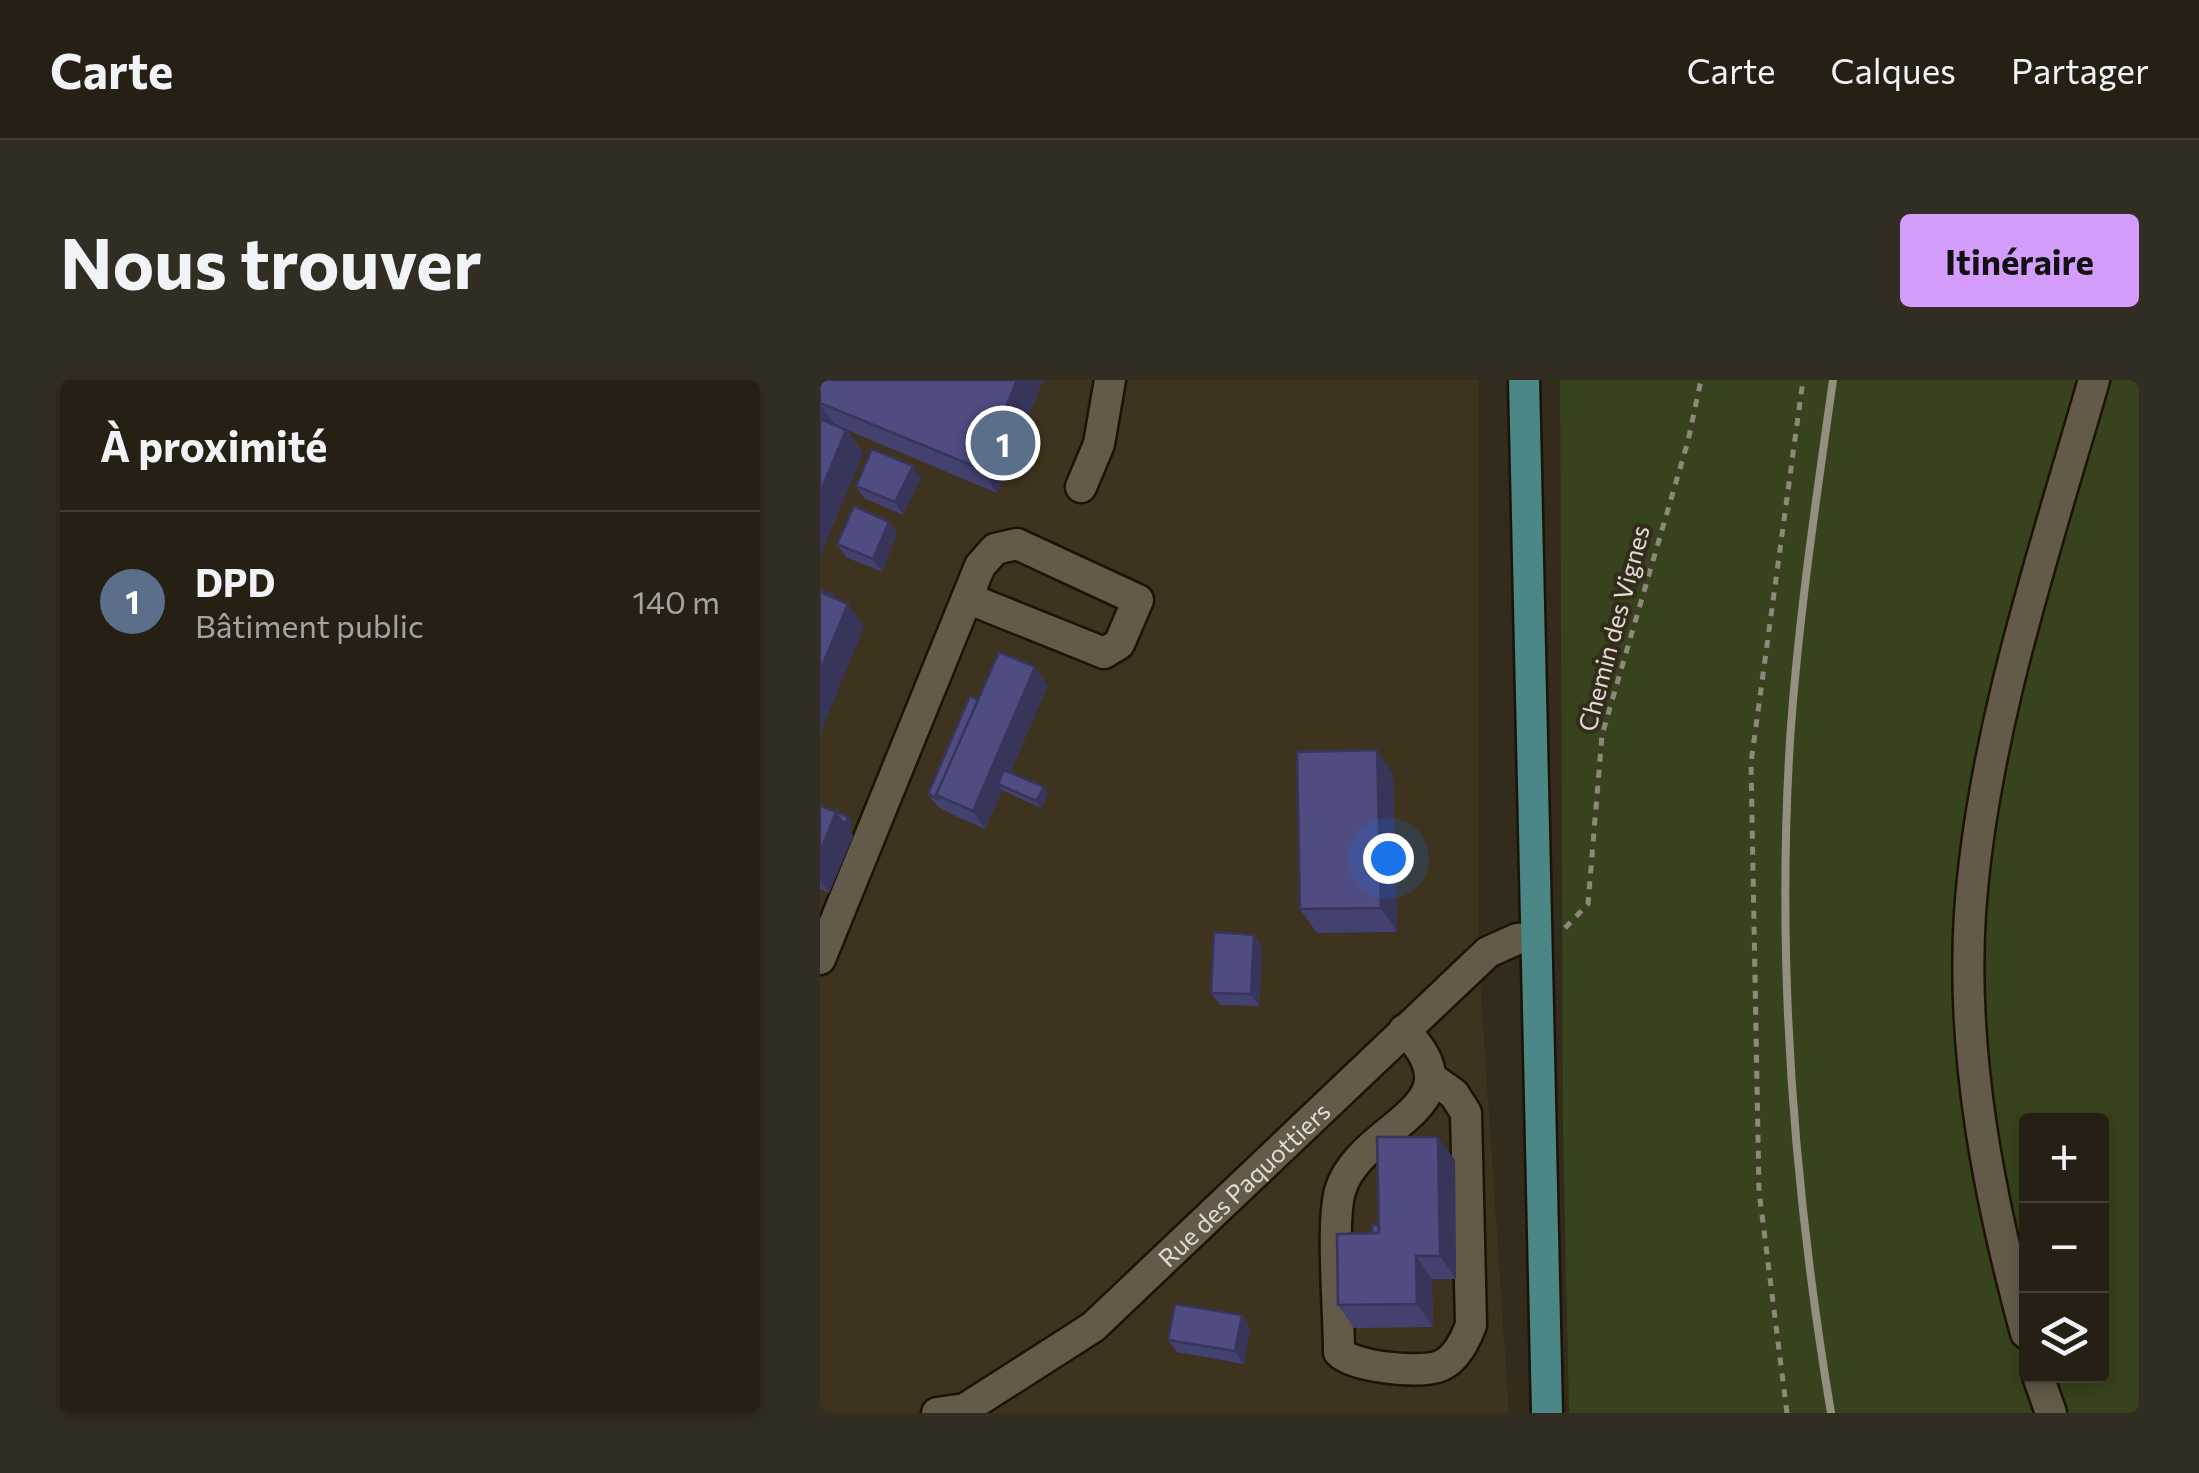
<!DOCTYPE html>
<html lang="fr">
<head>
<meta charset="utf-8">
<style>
	:root { --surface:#262014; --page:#322d22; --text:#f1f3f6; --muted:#a4a3a0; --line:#423e34; --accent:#d39cfd }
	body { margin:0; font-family:Commissioner,sans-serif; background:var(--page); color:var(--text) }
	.controls { position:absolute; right:30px; bottom:30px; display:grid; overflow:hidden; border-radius:10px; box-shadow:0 5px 15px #0003 }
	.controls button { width:90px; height:90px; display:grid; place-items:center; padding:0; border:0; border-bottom:2px solid var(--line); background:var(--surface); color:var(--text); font:50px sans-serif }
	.you { position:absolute; left:568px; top:478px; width:35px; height:35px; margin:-25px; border:8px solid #fff; border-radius:50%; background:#1a73e8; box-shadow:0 0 0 15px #1a73e833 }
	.badge { display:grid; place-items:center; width:65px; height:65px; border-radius:50%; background:var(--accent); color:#fff; font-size:32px; font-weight:700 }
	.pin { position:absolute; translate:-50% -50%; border:5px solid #fff; box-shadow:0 2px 10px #0006 }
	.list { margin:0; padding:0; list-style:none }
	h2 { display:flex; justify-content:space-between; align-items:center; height:130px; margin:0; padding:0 40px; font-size:42px }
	h2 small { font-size:32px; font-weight:400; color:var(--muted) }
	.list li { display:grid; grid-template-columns:65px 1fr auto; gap:30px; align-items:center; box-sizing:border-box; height:180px; padding:0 40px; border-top:2px solid var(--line) }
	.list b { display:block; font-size:38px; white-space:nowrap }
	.list p { margin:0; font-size:32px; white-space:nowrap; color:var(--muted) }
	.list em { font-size:32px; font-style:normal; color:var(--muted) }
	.icon { flex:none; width:55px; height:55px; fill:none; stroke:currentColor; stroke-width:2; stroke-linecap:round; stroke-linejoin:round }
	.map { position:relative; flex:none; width:1319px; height:1033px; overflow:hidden; border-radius:10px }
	header { display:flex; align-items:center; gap:60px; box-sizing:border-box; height:140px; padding:0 50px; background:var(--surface); border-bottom:2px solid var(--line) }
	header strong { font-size:48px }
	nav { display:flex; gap:55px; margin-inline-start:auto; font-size:35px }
	.intro { display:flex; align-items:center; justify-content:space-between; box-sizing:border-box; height:240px; padding:0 60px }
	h1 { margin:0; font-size:70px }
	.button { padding:25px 45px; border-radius:10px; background:var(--accent); color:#111; font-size:35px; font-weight:700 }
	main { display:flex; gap:60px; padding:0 60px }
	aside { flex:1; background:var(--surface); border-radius:10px; box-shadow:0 5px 15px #0003 }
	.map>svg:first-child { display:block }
	.built { fill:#3e331e }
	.green { fill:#37431c; fill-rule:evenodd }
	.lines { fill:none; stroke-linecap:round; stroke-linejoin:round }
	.minor-casing { stroke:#1b1305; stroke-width:35 }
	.major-casing { stroke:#1b1305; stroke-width:35 }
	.path { stroke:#8e877a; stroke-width:5; stroke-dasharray:8 8; stroke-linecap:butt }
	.minor { stroke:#635a49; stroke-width:30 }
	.major { stroke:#4c8787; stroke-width:30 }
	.rail { stroke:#958f82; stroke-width:8 }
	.wall { fill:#43416f }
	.shaded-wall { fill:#37355a }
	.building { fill:#4e4c81; stroke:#37355a; stroke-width:2.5 }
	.labels { text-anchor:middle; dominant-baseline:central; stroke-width:8; stroke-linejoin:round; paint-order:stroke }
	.street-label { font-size:25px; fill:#e1dcd2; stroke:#332b1b }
</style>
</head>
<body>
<header>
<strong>Carte</strong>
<nav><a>Carte</a><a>Calques</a><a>Partager</a></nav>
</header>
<div class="intro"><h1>Nous trouver</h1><a class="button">Itinéraire</a></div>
<main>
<aside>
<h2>À proximité<small></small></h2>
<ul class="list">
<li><span class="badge" style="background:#5c6f8a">1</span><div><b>DPD</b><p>Bâtiment public</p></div><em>140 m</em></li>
</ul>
</aside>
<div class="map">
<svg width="1319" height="1033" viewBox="0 0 1319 1033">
	<rect width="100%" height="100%" fill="#332b1b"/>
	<path class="built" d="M0,0H659V584L689,1033H0Z"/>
	<path class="green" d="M740,0H1319V1033H749L743,751ZM1206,741H1282V996H1206Z"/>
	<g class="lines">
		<defs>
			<g id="minor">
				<path d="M261,107L279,64L290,0"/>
				<path d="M0,579L160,186L175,169L197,164L318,220L299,264L284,273L147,218"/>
				<path d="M584,650C663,729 540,743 520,811C511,843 519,933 519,972C533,987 596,993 617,987C635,982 645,961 651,945L646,733L634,714L613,699"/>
				<path d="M1206,953C1169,817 1141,674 1150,533C1163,351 1224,174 1274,0"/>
				<path d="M1218,996L1231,1033"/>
				<path id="s1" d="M117,1033L145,1029L273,947L668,572L697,559L714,558"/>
			</g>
			<path id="major" d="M704,0L727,1033"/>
		</defs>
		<use href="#minor" class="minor-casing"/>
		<use href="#major" class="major-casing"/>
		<path class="path" d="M745,548L768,524L782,355L868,61L881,0
			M967,1033L939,811L931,383L983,0"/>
		<use href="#minor" class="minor"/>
		<use href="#major" class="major"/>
		<path class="rail" d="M1011,1033C974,811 956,586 970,361C978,241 996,120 1013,0"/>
	</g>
	<path class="wall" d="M0,0H223L177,113L27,50L43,73L0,176Z
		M101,98L83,135L44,118L36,106Z
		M69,142L77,154L62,192L26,177L17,164Z
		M228,305L190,393L224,407L228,414L221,428L182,410L165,449L129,433L117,426L108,414L158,320Z
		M573,394L577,552L497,553L480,529Z
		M0,426L28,437L32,443L30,451L33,456L9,513L0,509Z
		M434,555L442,568L439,626L400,625L391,613Z
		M635,780L636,899H612L613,947L534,948L518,925L552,853Z
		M422,935L430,948L424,984L357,972L348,960Z"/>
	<path class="shaded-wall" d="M197,0H223L177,113L161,89Z
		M0,25L15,45L0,47Z
		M26,50L43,73L0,176V113Z
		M93,86L101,98L83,135L75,122Z
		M69,142L77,154L62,192L53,179Z
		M28,224L44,247L0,354V291Z
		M215,287L228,305L184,407L178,404L182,410L165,449L153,431Z
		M557,370L573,394L577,552L561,528Z
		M224,407L228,414L221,428L216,421Z
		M16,432L28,437L32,443L30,451L33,456L9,513L0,500V472Z
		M434,555L442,568L439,626L431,614Z
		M618,757L635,780L636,899L620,876Z
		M596,876L612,899L613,947L597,924Z
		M422,935L430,948L424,984L415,971Z"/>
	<path class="building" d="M0,0H197L161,89L0,23Z
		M0,39L26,50L0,113Z
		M52,69L93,86L75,122L36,106Z
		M34,126L69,142L53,179L17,164Z
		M0,210L13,215V217L0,212Z
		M0,212L28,224L0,291Z
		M179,272L215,287L153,431L116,415Z
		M150,316L158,320L116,415L119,419L108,414Z
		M557,370L561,528L480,529L477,372Z
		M184,390L224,407L216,421L178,404Z
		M0,426L16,432L0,472Z
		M15,431L28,437L25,445L15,432Z
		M394,552L434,555L431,614L391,613Z
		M557,757H618L620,876H596L597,924L518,925L517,854L559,853Z
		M552,845H558L559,853H552Z
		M355,924L422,935L415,971L348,960Z"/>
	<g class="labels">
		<g class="street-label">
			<text transform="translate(793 248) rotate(-75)">Chemin des Vignes</text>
			<text stroke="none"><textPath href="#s1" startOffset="388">Rue des Paquottiers</textPath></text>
		</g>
	</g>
</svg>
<div class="controls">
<button>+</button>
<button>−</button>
<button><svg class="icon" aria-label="layers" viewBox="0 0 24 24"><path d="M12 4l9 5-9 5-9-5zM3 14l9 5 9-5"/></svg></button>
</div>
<div class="you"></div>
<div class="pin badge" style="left:183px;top:63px;background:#5c6f8a">1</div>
</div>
</main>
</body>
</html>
